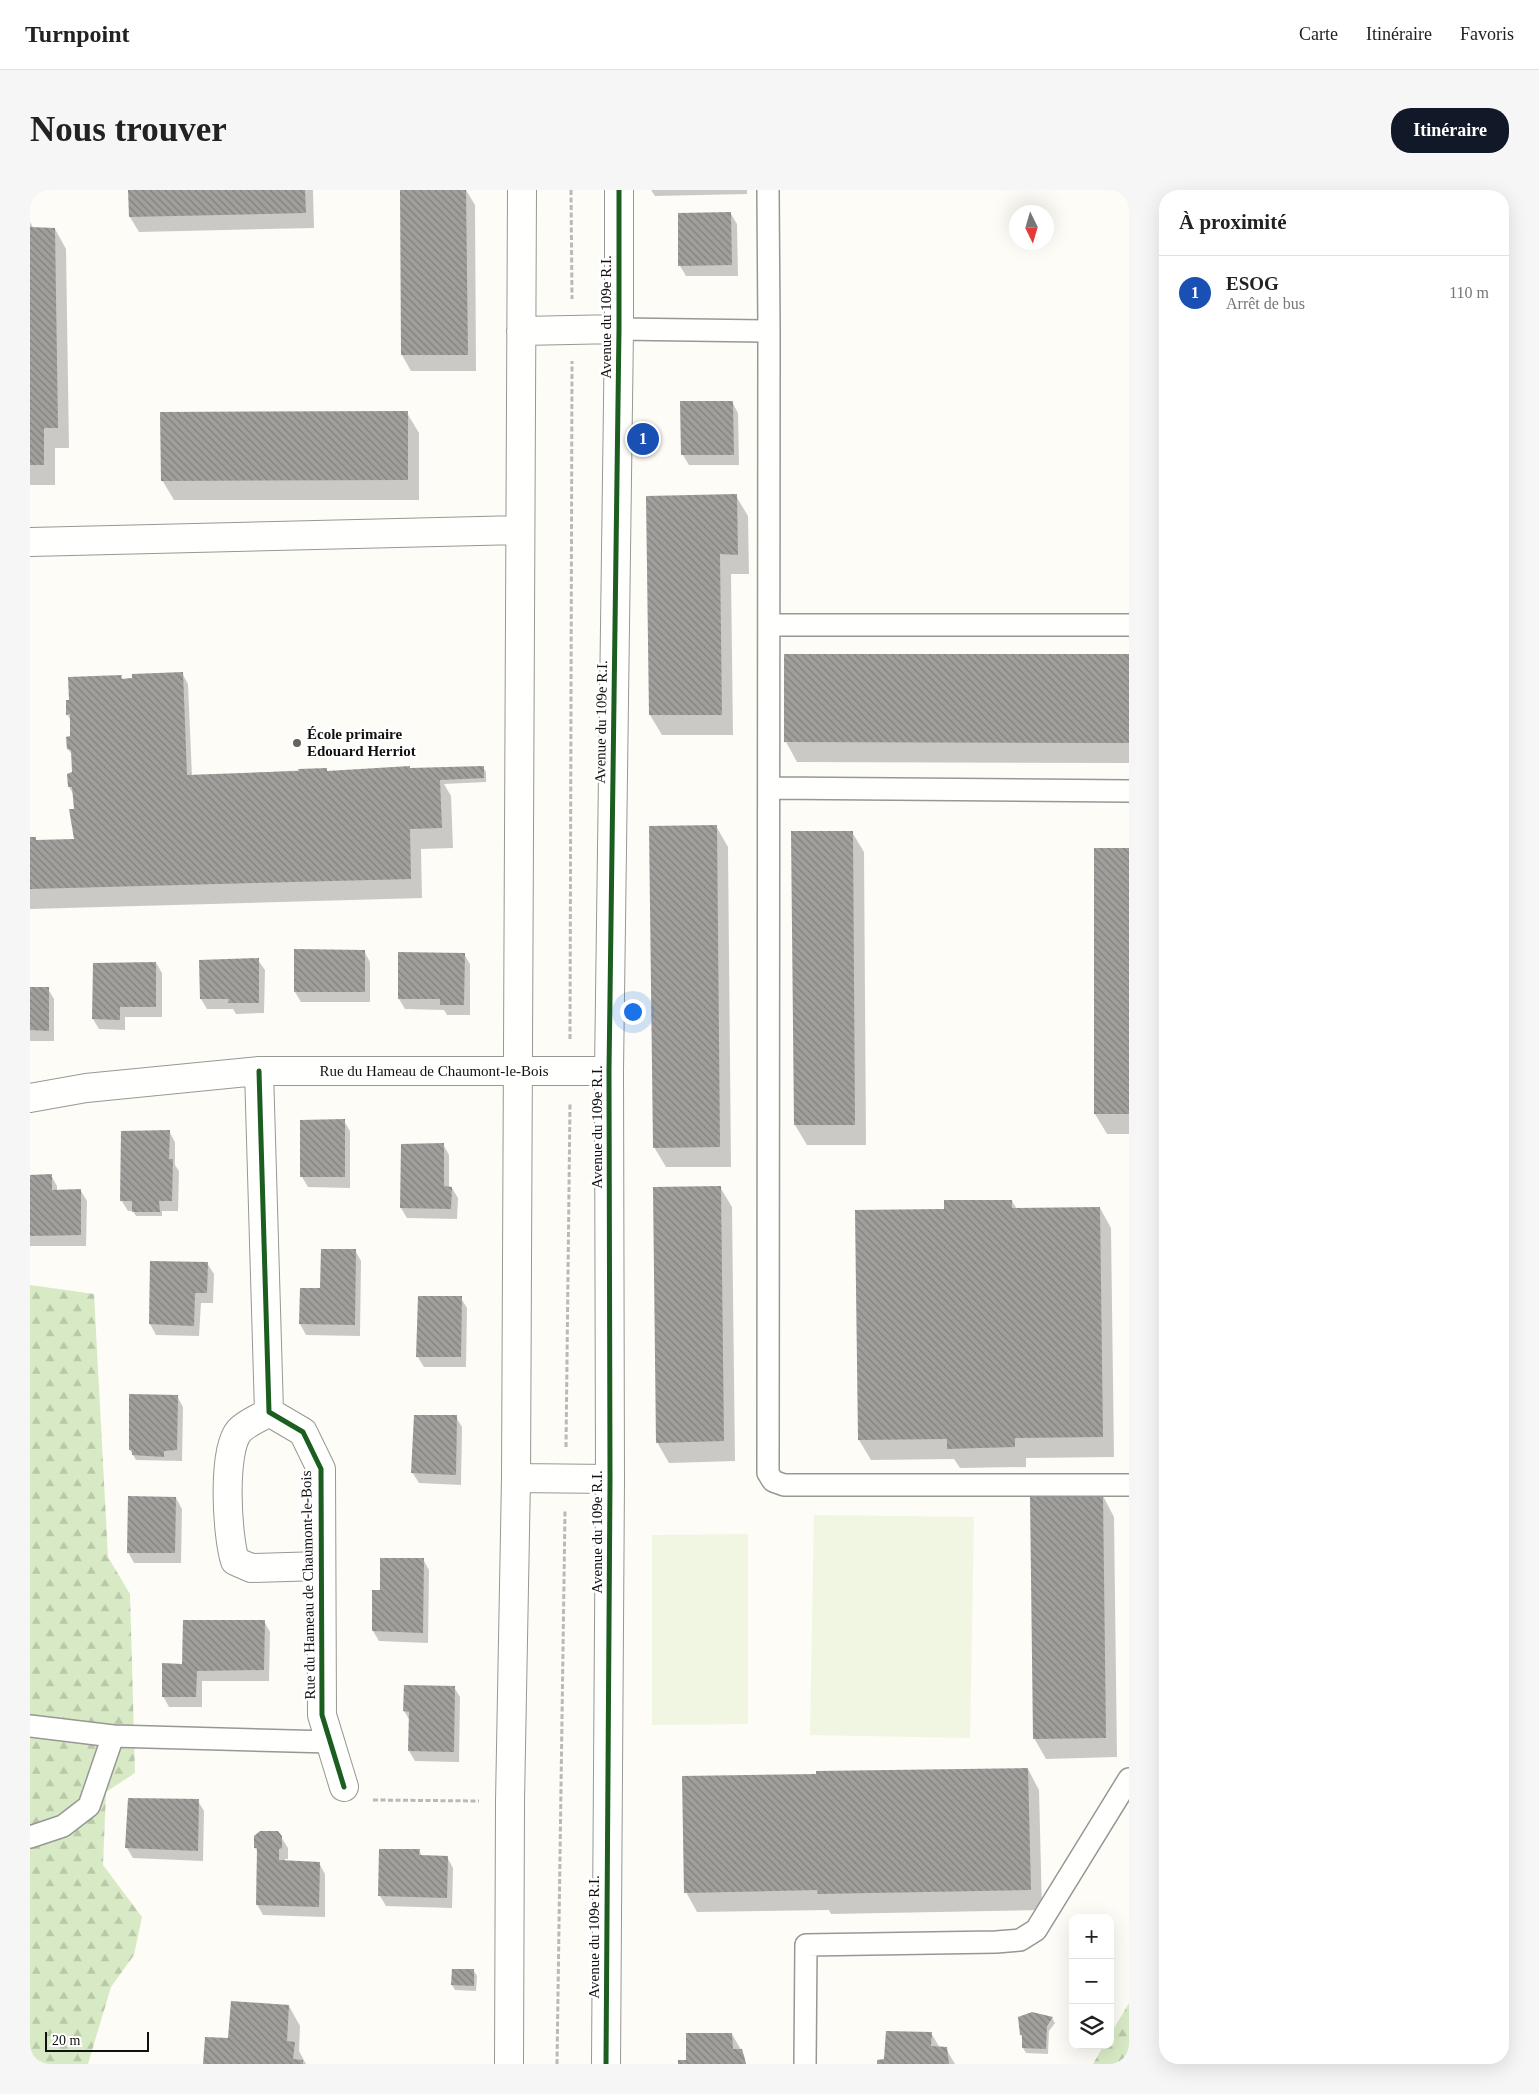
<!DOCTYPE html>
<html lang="fr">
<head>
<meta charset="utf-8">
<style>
	:root { --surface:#fff; --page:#f6f6f6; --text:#222; --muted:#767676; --line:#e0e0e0; --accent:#111827 }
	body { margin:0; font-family:Georgia,serif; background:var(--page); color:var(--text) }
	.controls { position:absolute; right:15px; bottom:15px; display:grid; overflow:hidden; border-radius:10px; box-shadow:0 5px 20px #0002 }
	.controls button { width:45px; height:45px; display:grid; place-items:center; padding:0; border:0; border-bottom:1px solid var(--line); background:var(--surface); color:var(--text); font:25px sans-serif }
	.compass { position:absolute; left:979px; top:15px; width:45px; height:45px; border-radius:50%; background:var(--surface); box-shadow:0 5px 20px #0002; rotate:175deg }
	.scale { position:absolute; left:15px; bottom:12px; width:104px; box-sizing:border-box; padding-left:5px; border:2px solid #111; border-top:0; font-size:14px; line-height:18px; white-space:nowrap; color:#111; -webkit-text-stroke:4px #fff; paint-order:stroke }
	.you { position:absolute; left:602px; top:821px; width:18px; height:18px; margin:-12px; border:4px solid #fff; border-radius:50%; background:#1a73e8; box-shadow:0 0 0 8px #1a73e833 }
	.badge { display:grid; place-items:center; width:32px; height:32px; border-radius:50%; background:var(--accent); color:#fff; font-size:16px; font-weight:700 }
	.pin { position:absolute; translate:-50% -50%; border:2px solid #fff; box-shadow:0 1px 5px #0006 }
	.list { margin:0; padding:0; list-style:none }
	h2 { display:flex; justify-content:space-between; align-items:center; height:65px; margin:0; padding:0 20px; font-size:21px }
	h2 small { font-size:16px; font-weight:400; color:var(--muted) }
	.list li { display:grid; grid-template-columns:32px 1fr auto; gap:15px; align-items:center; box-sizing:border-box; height:75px; padding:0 20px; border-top:1px solid var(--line) }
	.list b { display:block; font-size:19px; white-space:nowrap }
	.list p { margin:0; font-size:16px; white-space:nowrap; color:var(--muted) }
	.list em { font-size:16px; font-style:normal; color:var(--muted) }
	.icon { flex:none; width:28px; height:28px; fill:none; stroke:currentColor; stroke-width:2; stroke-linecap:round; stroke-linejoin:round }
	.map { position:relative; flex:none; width:1099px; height:1874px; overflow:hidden; border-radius:20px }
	header { display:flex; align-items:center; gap:30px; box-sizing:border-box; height:70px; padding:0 25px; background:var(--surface); border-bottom:1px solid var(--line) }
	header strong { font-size:24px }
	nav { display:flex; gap:28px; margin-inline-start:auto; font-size:18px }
	.intro { display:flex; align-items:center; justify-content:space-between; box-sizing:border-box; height:120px; padding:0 30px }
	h1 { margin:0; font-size:35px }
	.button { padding:12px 22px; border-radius:20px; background:var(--accent); color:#fff; font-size:18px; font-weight:700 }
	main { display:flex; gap:30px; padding:0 30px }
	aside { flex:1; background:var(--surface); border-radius:20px; box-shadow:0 5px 20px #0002 }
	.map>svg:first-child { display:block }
	.forest { fill:url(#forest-firs) }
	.pitch { fill:#f0f6e1 }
	.shadow { fill:#0003 }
	.building { fill:url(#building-back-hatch) }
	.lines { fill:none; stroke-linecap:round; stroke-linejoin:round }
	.lane-casing { stroke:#979795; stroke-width:24 }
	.street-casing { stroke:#979795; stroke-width:30 }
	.path { stroke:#b9b9b8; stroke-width:3; stroke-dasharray:5 2.5; stroke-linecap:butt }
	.lane { stroke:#fffffe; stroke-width:21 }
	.street { stroke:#fffffe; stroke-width:28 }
	.cycleway-casing { stroke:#fff; stroke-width:8 }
	.cycleway { stroke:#1b5e20; stroke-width:5 }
	.poi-dot { fill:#646362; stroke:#fff; stroke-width:2 }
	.labels { text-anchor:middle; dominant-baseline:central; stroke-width:5; stroke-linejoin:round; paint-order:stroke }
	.street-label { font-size:15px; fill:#111; stroke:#fff }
	.poi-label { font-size:15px; font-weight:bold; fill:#111; stroke:#fff; text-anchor:start }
</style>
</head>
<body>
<header>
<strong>Turnpoint</strong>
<nav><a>Carte</a><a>Itinéraire</a><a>Favoris</a></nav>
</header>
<div class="intro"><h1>Nous trouver</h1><a class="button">Itinéraire</a></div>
<main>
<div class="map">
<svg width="1099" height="1874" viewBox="0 0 1099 1874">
	<defs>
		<pattern id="forest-firs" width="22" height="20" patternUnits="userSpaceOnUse" patternTransform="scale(1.25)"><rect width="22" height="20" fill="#d8eac5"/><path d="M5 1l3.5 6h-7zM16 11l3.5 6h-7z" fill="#b8c8a8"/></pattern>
		<pattern id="building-back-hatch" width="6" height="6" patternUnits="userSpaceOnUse" patternTransform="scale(1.25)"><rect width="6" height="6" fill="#a19f9c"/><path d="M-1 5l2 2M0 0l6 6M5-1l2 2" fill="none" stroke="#82807e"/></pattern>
	</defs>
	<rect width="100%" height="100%" fill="#fdfcf7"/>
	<path class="forest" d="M0,1095L64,1104L78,1367L100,1404L105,1583L76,1602L73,1675L112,1727L104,1765L81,1797L58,1874H0Z
		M1099,1813V1874H1063L1074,1855H1080V1845Z"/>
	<path class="pitch" d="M784,1325L944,1327L940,1548L780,1545Z
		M718,1344V1534L622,1535V1345Z"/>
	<path class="shadow" d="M99,0H283L284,38L109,42L100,27Z
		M436,0L445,15L446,181H381L372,165Z
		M621,0H717V4L625,6Z
		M701,24L707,34L708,86H656L650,76Z
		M0,32L4,39H25L36,59L39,258H25V295H0Z
		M702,212L708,223L709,275H659L653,265Z
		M377,223L389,243V310H144L132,290Z
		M706,306L718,326L719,384H701L703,545H632L620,525Z
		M1099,465V573L767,572L756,552Z
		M152,483L158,494L162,586L296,579L298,582L453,577L456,582V592L414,594L421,606L423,658L391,659L392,708L0,719V652L45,650L46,620L44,605L39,597L45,584L43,566L38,559L43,548L41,531L37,524L91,486L93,490Z
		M686,636L698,657L701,977H636L624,957Z
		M822,642L834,662L836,955H777L765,935L763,643Z
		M1099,659V944H1077L1065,924Z
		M334,761L340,772V812H271L265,802Z
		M434,764L440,774V825H417L414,820L375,819L369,809Z
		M228,770L235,780L234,823L206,824L203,819H177L171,809Z
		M126,773L132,783V827H95V840L69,839L63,829Z
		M0,798L18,799L24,809V851H0Z
		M314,931L320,941V998L278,997L272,987Z
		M139,941L145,952V975L149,981L148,1021H132V1026H106L103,1021H98L91,1010Z
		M413,954L419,965V998H422L428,1008L427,1029L377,1028L371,1018Z
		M21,985L27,996V1001H51L57,1011L56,1056H0V986Z
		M690,997L702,1017L705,1271L639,1273L627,1252Z
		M982,1011L987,1019L1070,1018L1081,1038L1084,1267L996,1268V1277L930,1278L924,1269L841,1270L829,1250L915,1020Z
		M325,1060L331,1071L330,1146L276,1145L270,1134L271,1100L291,1099Z
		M177,1073L184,1084L183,1113H171L169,1146L126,1145L120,1134Z
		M431,1108L437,1118L436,1177H394L387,1166Z
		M147,1206L153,1217L152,1271L106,1270L100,1260Z
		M426,1227L432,1237L431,1295L389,1293L382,1282Z
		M1073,1306L1084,1327L1087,1567L1016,1569L1004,1548Z
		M146,1308L152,1319L151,1373H104L98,1362Z
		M393,1369L399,1380L398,1453L349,1451L343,1441Z
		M234,1431L240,1442L239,1491H172V1517H139L133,1506L154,1475Z
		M424,1497L430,1507L429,1572L385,1571L379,1561L380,1531L374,1521Z
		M998,1579L1009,1600L1012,1720L801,1724L799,1720L667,1722L656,1702Z
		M168,1611L174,1621L173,1671L103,1668L97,1658Z
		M251,1647L258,1658V1669H255V1672L289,1673L295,1684V1727L233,1725L227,1714L228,1662L225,1658Z
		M389,1660L392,1666L417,1667L423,1678L422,1718L356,1716L350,1706Z
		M423,1780L444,1781L447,1786L446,1801L425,1800L422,1795Z
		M259,1816L270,1836L269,1861L276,1874H174L199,1850Z
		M1002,1823L1022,1828L1025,1833L1019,1841L1018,1864L996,1863L993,1858V1849L991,1845Z
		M901,1843L910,1858L916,1859L925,1874H848Z
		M702,1844L714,1865L716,1874H649Z"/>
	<path class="building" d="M98,0H275L276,23L99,27Z
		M370,0H436L438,165H371Z
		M701,22L702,75L648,76V23Z
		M0,37L25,38L28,238H14V275H0Z
		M650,211H703L704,265H651Z
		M378,221V290L131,291L130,222Z
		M707,304L708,365L690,364L692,525H619L616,306Z
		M754,464H1099V553L754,552Z
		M153,482L157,585L269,581L268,579L297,578V581L380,576V578L454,576V588L410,590L412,638L380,639L381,689L0,699V647H6V650L44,649L39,619H44L42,597H38L37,584L42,582L41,560L37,559L36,547L40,546V524L36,525V510H39L38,487L92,485L91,489L102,488V484Z
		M687,635L690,957L623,958L619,636Z
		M761,641H823L825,935H764Z
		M1064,658H1099V924H1064Z
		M264,759L335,760V802H264Z
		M368,762L435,763L434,815H410V809H368Z
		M229,768V813H198L199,809H170L169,770Z
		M126,772V817H90V830L62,829L63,773Z
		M0,797H19V841L0,840Z
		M315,929V987H270V930Z
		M140,940L139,969H143L142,1011H129L130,1022H102V1011H90L91,941Z
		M414,953V996L422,997L421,1019L370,1018L371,954Z
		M22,984V1000L51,999V1045L0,1046V985Z
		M691,996L694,1251L626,1253L623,997Z
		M914,1010H982V1018L1070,1017L1073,1247L985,1248V1257L917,1259V1249L828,1250L825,1020L914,1019Z
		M291,1059H326L325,1135L269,1134L270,1098H290Z
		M120,1071L178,1072L177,1103H165L164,1136L119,1134Z
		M388,1106H432L431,1167H386Z
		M99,1204L148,1205L147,1260L134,1261V1267L102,1265V1260H99Z
		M384,1225H427L426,1285L381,1283Z
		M1073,1305L1076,1548L1003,1549L1000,1306Z
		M98,1306L146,1307L145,1363H97Z
		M350,1368H394L393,1443L342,1441V1400H350Z
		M153,1430H235L234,1480L167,1481L166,1507H132V1473L152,1474Z
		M374,1495L425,1496L424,1562L378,1561L379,1522L373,1521Z
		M998,1578L1001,1700L788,1704L787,1700L654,1703L652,1586L786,1584V1581Z
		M98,1608L169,1609L168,1661L95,1658Z
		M230,1641H248L252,1646V1658L249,1659V1670L290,1672L289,1717L226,1715L227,1658H224V1646Z
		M349,1659H390L389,1665L418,1666L417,1708L348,1706Z
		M422,1779H444V1796L421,1795Z
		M201,1811L259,1815L257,1851L265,1852L263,1869L273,1870V1874H173L175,1847L198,1848Z
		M1002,1822L1023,1827L1017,1836L1016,1859L992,1858V1845H990L988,1827Z
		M856,1841L902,1842L901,1856L917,1857L919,1874H847V1870L854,1869Z
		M656,1843H702L703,1859H712L716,1874H648V1870H656Z"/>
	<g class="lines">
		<defs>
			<path id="lane" d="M589,139L739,141L738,0
				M739,141L738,1283L743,1291L754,1295H1099
				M739,435H1099
				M739,598L1099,601
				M0,1536L83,1546L59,1616L33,1636L0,1647
				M83,1546L300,1552
				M775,1874L776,1755L966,1752L990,1750L1006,1740L1099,1589"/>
			<path id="street" d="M491,141L589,139
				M0,352L490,340
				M229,881L239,1222L273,1242L291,1279L292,1525L314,1597
				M0,908L56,898L229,881H579
				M239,1222C230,1228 216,1233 209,1241C192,1261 197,1346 205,1371L221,1378L291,1376
				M486,1288L580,1289
				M479,1874L480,1612L486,1288L492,0
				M576,1874L580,1289L579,881L589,139V0"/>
		</defs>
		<use href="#lane" class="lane-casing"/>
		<use href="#street" class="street-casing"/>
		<path class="path" d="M541,0L542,109
			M540,849L542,171
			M536,1257L540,913
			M343,1610L449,1611
			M527,1874L535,1321"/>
		<use href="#lane" class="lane"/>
		<use href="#street" class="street"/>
		<defs>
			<path id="cycleway" d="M229,881L239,1222L273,1242L291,1279L292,1525L314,1597
				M576,1874L580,1289L579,881L589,139V0"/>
		</defs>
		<use href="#cycleway" class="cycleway-casing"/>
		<use href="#cycleway" class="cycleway"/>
	</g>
	<circle class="poi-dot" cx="267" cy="553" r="5"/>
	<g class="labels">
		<g class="street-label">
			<text transform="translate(576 127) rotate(-90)">Avenue du 109e R.I.</text>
			<text transform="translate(571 532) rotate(-89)">Avenue du 109e R.I.</text>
			<text x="404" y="881">Rue du Hameau de Chaumont-le-Bois</text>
			<text transform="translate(567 937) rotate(-90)">Avenue du 109e R.I.</text>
			<text transform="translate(567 1342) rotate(-90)">Avenue du 109e R.I.</text>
			<text transform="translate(278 1395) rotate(-91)">Rue du Hameau de Chaumont-le-Bois</text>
			<text transform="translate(564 1747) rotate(-90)">Avenue du 109e R.I.</text>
		</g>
		<g class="poi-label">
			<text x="277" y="544">École primaire<tspan x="277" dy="17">Edouard Herriot</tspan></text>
		</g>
	</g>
</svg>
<div class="controls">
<button>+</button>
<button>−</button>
<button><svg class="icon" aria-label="layers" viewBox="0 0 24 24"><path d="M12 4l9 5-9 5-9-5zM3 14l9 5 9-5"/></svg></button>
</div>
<svg class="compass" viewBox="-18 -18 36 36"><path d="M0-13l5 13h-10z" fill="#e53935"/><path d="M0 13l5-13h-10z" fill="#767676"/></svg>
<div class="scale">20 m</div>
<div class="you"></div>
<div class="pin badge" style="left:613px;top:249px;background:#1a4fb4">1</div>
</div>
<aside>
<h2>À proximité<small></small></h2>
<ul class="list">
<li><span class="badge" style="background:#1a4fb4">1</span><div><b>ESOG</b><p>Arrêt de bus</p></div><em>110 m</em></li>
</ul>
</aside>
</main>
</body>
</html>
